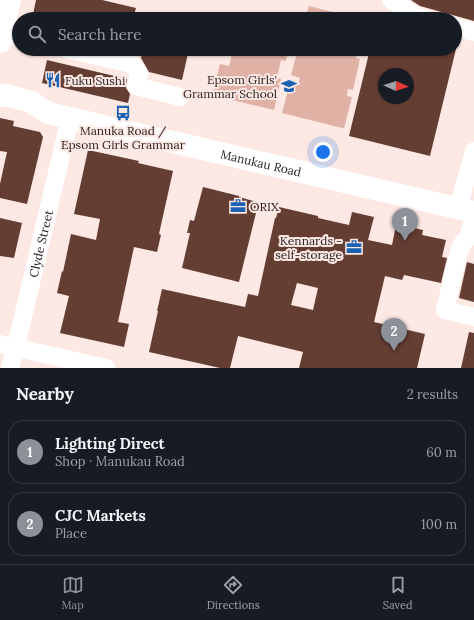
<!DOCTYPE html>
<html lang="en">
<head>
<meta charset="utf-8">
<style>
	:root { --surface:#171b24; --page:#20242c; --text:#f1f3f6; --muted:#9ea1a6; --line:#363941; --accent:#8c9099 }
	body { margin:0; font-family:Lora,serif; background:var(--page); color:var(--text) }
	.compass { position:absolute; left:378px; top:68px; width:36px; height:36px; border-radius:50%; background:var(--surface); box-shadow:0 1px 3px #0004; rotate:93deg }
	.you { position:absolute; left:323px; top:152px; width:14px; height:14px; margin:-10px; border:3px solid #fff; border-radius:50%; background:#1a73e8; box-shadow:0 0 0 6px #1a73e833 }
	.badge { display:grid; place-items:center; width:26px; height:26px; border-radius:50%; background:var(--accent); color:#fff; font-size:13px; font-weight:700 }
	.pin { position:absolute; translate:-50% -33px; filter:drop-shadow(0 1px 2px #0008) }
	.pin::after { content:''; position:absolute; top:21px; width:14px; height:12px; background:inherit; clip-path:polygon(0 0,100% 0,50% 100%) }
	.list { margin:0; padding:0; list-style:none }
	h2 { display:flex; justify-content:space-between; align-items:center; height:52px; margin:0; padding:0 16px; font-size:17px }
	h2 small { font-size:13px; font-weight:400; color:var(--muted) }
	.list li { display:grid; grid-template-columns:26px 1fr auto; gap:12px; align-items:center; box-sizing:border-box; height:64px; margin:0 8px 8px; padding:0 8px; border:1px solid var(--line); border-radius:16px }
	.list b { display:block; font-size:15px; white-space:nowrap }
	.list p { margin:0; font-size:13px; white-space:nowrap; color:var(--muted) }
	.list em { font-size:13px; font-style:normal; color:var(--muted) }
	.icon { flex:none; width:22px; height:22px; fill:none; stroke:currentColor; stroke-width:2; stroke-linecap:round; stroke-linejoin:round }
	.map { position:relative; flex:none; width:474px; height:368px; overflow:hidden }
	.search { position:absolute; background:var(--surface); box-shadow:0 1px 3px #0004; left:12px; right:12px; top:12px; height:44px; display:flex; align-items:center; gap:10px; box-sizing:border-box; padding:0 14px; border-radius:22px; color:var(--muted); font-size:15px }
	.sheet { height:196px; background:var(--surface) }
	nav { display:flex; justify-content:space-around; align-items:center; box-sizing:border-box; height:56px; border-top:1px solid var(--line); background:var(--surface); font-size:11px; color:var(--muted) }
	nav a { display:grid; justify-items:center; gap:2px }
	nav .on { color:var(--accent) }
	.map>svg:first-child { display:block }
	.pitch { fill:#e0b2a6 }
	.building { fill:#643d33; fill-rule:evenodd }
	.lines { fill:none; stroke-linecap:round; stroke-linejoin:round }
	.minor { stroke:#fff; stroke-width:18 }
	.major { stroke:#fff; stroke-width:22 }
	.labels { text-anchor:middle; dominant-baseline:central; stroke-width:4; stroke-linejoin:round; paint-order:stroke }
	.poi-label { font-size:12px; fill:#28211f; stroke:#fde8e3; text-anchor:end }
	.street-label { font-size:12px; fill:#28211f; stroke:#fde8e3 }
</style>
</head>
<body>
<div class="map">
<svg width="474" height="368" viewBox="0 0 474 368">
	<rect width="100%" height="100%" fill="#fde8e3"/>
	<path class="pitch" d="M309,6L361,19H305Z
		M233,49H288L286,61L281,60L277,78L281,79L274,110L212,95L220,64L229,66Z
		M298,49H362V52L357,51L356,58L360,59L353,90L348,89L347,96L352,97L344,128L338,127L282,113L290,82L298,84L300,78L291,75Z"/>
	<path class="building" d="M36,0H102L136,8L133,19H32Z
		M411,0H474V21L420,6Z
		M143,49H189L182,80L149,72L141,58Z
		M370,49H456L430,156L349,136ZM384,74H408V98H384Z
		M47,60L127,79L126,88L130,94L128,103L42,83Z
		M0,118L14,121L13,126L40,132L43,137L27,204L0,198V184L7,152L0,151Z
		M88,150L139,161L138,163L173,171L159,234L161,235L157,252L134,247L118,322L129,324L124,347L60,333L69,296L57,293L62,271L63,272L71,234L96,240L100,219L74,214Z
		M203,187L239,196V197L257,202L255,212L256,213L239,282L182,268L190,233H187L190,220L194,221Z
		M279,207L318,216V218L349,225L352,212L374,217L368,240L392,245L397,220L415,224L414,228L423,230L422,235L446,240L442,257L447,258L441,283L404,275L402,280L385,276L374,322L425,334L417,368H299L303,352L238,336L230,368H220L149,352L158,311H157L162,289L245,307L248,294L258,296L275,218H276ZM297,283L318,288L313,310L291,305Z
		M0,218L22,223L14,258L0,256Z
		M467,262L474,264V302L459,298Z
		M469,332L474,333V368H461Z"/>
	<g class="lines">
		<g class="minor">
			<path d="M391,0L416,16L426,19"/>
			<path d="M455,27L474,32"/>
			<path d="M2,34L19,38"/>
			<path d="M66,49L132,64L139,74L136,86L180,97"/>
			<path d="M458,209L474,151"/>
			<path d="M474,216L468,238L464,241L459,251L445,310L474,317"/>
			<path d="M0,344L106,368"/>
			<path id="s1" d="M10,368L18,338L70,118"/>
		</g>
		<g class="major">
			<path d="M0,42L10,0"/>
			<path id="s2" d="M0,96L7,95L31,102L48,113L474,212"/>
		</g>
	</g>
	<defs>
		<symbol id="restaurant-bare" viewBox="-9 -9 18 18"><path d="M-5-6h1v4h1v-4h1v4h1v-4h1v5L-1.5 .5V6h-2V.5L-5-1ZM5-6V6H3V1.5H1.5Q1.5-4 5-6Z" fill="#1c62b2" stroke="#fde8e3" stroke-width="2.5" paint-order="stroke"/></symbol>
		<symbol id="school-bare" viewBox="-9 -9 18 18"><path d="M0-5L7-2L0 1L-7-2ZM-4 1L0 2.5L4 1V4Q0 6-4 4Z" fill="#1c62b2" stroke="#fde8e3" stroke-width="2.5" paint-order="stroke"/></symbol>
		<symbol id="bus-bare" viewBox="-9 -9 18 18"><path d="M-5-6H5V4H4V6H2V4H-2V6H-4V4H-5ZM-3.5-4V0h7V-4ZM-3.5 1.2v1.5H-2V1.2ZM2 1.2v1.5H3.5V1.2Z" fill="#1c62b2" stroke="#fde8e3" stroke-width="2.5" paint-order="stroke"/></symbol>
		<symbol id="office-bare" viewBox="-9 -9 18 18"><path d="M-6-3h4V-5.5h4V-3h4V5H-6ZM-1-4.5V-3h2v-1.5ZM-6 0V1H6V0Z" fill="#1c62b2" stroke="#fde8e3" stroke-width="2.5" paint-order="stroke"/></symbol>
	</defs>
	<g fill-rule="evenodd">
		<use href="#restaurant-bare" x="42" y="69" width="22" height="22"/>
		<use href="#school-bare" x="278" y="75" width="22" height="22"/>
		<use href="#bus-bare" x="112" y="102" width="22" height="22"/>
		<use href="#office-bare" x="227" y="195" width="22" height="22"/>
		<use href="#office-bare" x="343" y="236" width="22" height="22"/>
	</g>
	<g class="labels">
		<g class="poi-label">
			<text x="277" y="79">Epsom Girls'<tspan x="277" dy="14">Grammar School</tspan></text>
			<text x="65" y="80" text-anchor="start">Fuku Sushi</text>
			<text x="123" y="130" text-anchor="middle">Manuka Road /<tspan x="123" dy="14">Epsom Girls Grammar</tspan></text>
			<text x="250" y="206" text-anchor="start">ORIX</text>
			<text x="342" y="240">Kennards -<tspan x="342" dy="14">self-storage</tspan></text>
		</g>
		<g class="street-label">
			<text stroke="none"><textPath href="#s2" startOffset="271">Manukau Road</textPath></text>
			<text stroke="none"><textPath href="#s1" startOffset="128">Clyde Street</textPath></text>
		</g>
	</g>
</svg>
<svg class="compass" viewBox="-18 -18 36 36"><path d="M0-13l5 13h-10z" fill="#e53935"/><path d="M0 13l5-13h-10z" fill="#9ea1a6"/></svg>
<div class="you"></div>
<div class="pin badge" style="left:405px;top:241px">1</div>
<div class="pin badge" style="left:394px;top:351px">2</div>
<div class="search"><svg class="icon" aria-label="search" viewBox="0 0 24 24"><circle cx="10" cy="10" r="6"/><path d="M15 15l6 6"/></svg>Search here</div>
</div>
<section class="sheet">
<h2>Nearby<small>2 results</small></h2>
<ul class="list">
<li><span class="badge">1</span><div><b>Lighting Direct</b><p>Shop · Manukau Road</p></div><em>60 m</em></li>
<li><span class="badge">2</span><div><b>CJC Markets</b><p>Place</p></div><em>100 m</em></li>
</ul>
</section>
<nav>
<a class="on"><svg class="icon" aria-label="map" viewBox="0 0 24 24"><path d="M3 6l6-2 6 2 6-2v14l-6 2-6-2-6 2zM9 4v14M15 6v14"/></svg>Map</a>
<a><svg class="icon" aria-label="directions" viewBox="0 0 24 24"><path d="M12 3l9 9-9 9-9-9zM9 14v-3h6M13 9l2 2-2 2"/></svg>Directions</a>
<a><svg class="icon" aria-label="saved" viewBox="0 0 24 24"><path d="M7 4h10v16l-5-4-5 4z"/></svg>Saved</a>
</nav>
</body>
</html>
